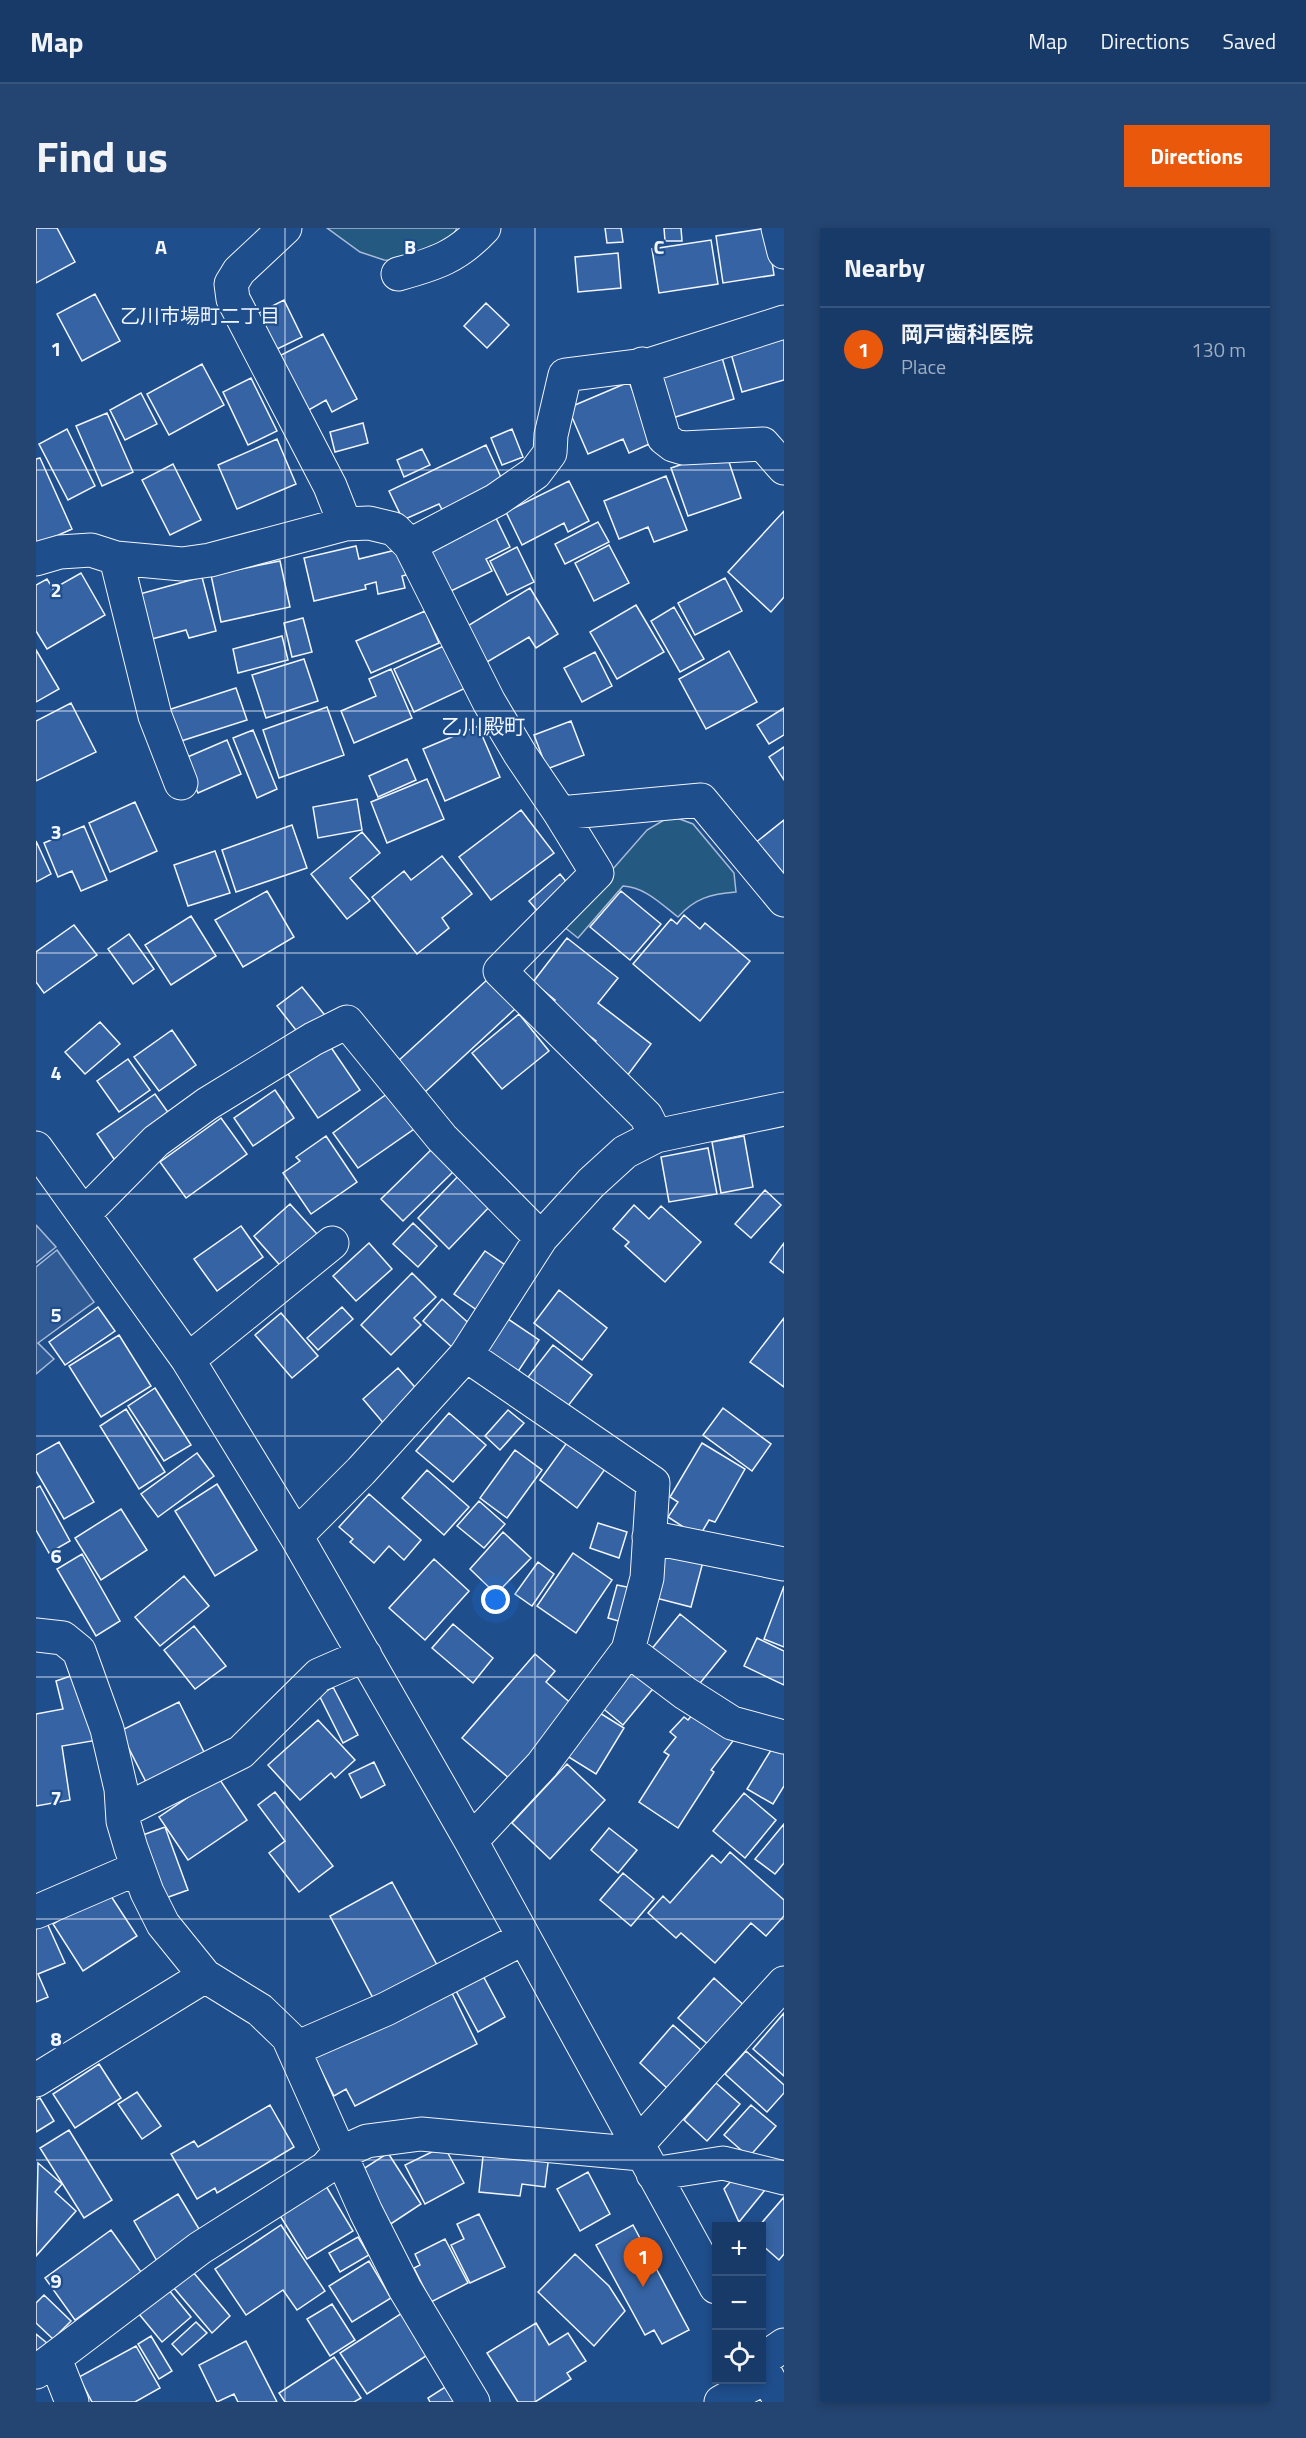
<!DOCTYPE html>
<html lang="en">
<head>
<meta charset="utf-8">
<style>
	:root { --surface:#173a69; --page:#244571; --text:#f1f3f6; --muted:#9eadc0; --line:#36547d; --accent:#ea580c }
	body { margin:0; font-family:"Titillium Web","Noto Sans JP",sans-serif; background:var(--page); color:var(--text) }
	.controls { position:absolute; right:18px; bottom:18px; display:grid; overflow:hidden; border-radius:0px; box-shadow:0 3px 9px #0003 }
	.controls button { width:54px; height:54px; display:grid; place-items:center; padding:0; border:0; border-bottom:2px solid var(--line); background:var(--surface); color:var(--text); font:30px sans-serif }
	.you { position:absolute; left:460px; top:1372px; width:21px; height:21px; margin:-15px; border:4px solid #fff; border-radius:50%; background:#1a73e8; box-shadow:0 0 0 9px #1a73e833 }
	.badge { display:grid; place-items:center; width:39px; height:39px; border-radius:50%; background:var(--accent); color:#fff; font-size:20px; font-weight:700 }
	.pin { position:absolute; translate:-50% -50px; filter:drop-shadow(0 2px 3px #0008) }
	.pin::after { content:''; position:absolute; top:32px; width:21px; height:18px; background:inherit; clip-path:polygon(0 0,100% 0,50% 100%) }
	.list { margin:0; padding:0; list-style:none }
	h2 { display:flex; justify-content:space-between; align-items:center; height:78px; margin:0; padding:0 24px; font-size:26px }
	h2 small { font-size:20px; font-weight:400; color:var(--muted) }
	.list li { display:grid; grid-template-columns:39px 1fr auto; gap:18px; align-items:center; box-sizing:border-box; height:84px; padding:0 24px; border-top:2px solid var(--line) }
	.list b { display:block; font-size:22px; white-space:nowrap }
	.list p { margin:0; font-size:20px; white-space:nowrap; color:var(--muted) }
	.list em { font-size:20px; font-style:normal; color:var(--muted) }
	.icon { flex:none; width:33px; height:33px; fill:none; stroke:currentColor; stroke-width:2; stroke-linecap:round; stroke-linejoin:round }
	.map { position:relative; flex:none; width:748px; height:2174px; overflow:hidden; border-radius:0px }
	header { display:flex; align-items:center; gap:36px; box-sizing:border-box; height:84px; padding:0 30px; background:var(--surface); border-bottom:2px solid var(--line) }
	header strong { font-size:28px }
	nav { display:flex; gap:33px; margin-inline-start:auto; font-size:21px }
	.intro { display:flex; align-items:center; justify-content:space-between; box-sizing:border-box; height:144px; padding:0 36px }
	h1 { margin:0; font-size:42px }
	.button { padding:15px 27px; border-radius:0px; background:var(--accent); color:#fff; font-size:21px; font-weight:700 }
	main { display:flex; gap:36px; padding:0 36px }
	aside { flex:1; background:var(--surface); border-radius:0px; box-shadow:0 3px 9px #0003 }
	.map>svg:first-child { display:block }
	.green { fill:#245a82; stroke:#a8bbd7; stroke-width:1.5 }
	.parking { fill:#305b95; stroke:#a8bbd7; stroke-width:1.5 }
	.building { fill:#3563a3; stroke:#f2f6ff; stroke-width:1.5 }
	.lines { fill:none; stroke-linecap:round; stroke-linejoin:round }
	.minor-casing { stroke:#f2f6ff; stroke-width:35 }
	.minor { stroke:#1f4e8c; stroke-width:33 }
	.grid { fill:none; stroke:#f2f6ff; stroke-width:1.5; stroke-opacity:0.55 }
	.labels { text-anchor:middle; dominant-baseline:central; stroke-width:4.5; stroke-linejoin:round; paint-order:stroke }
	.neighbourhood-label { font-size:20px; fill:#f2f6ff; stroke:#1f4e8c }
	.quarter-label { font-size:21px; fill:#f2f6ff; stroke:#1f4e8c }
	.grid-label { font-size:20px; text-anchor:middle; font-weight:bold; fill:#f2f6ff; stroke:#1f4e8c; stroke-width:4.5; stroke-linejoin:round; paint-order:stroke }
</style>
</head>
<body>
<header>
<strong>Map</strong>
<nav><a>Map</a><a>Directions</a><a>Saved</a></nav>
</header>
<div class="intro"><h1>Find us</h1><a class="button">Directions</a></div>
<main>
<div class="map">
<svg width="748" height="2174" viewBox="0 0 748 2174">
	<rect width="100%" height="100%" fill="#1f4e8c"/>
	<path class="green" d="M291,0H421L414,13L371,33L348,32L324,24Z
		M641,590L657,596L698,645L700,664C675,666 659,670 642,689C625,676 609,659 587,658L542,710L527,698L611,602L628,592Z"/>
	<path class="parking" d="M0,997L20,1019L0,1035Z
		M21,1022L58,1074L2,1115L18,1131L0,1146V1039Z"/>
	<path class="building" d="M0,0H21L39,34L0,55Z
		M569,0H585L587,14L571,15Z
		M628,0H645L646,13H629Z
		M731,0L738,47L687,55L680,8Z
		M675,12L682,56L623,65L616,21Z
		M582,25L585,60L542,64L539,29Z
		M59,66L84,113L46,133L21,86Z
		M248,72L266,109L233,125L215,89Z
		M450,75L473,97L451,120L428,98Z
		M287,106L321,171L296,184L290,172L271,183L243,128Z
		M748,107V152L706,164L694,122Z
		M685,126L698,171L633,191L620,146Z
		M166,136L188,177L133,207L111,166Z
		M215,150L241,203L212,217L187,164Z
		M593,154L618,214L593,225L587,211L552,226L532,180Z
		M105,165L121,196L89,212L74,182Z
		M71,185L97,244L66,258L40,198Z
		M327,195L332,215L299,224L294,204Z
		M31,201L59,258L32,272L3,216Z
		M476,201L487,229L466,237L455,210Z
		M241,211L260,256L201,281L182,237Z
		M450,217L469,258L409,287L403,276L367,292L353,263Z
		M386,221L394,237L368,249L361,232Z
		M689,222L705,270L652,288L635,240Z
		M4,230L36,301L0,317V231Z
		M137,236L165,292L134,307L106,252Z
		M630,248L651,302L618,314L612,299L583,311L568,273Z
		M533,253L553,293L532,304L528,295L486,317L470,284Z
		M748,283V369L735,384L692,344Z
		M458,286L474,319L450,331L456,343L411,365L389,320Z
		M562,294L573,314L529,336L519,316Z
		M573,317L593,355L558,373L539,335Z
		M320,318L323,331L364,321L370,347L366,348L369,360L342,366L340,354L329,357L330,361L278,373L268,330Z
		M481,319L498,354L471,367L454,333Z
		M244,333L254,379L185,394L175,347Z
		M45,345L69,387L11,421L0,403V357L11,351L17,361Z
		M166,349L180,403L153,410L150,402L112,412L100,367Z
		M689,350L706,383L659,407L642,375Z
		M494,360L522,406L500,420L493,409L446,437L425,402Z
		M600,377L628,424L581,451L554,404Z
		M638,379L668,431L644,444L615,393Z
		M389,383L403,415L335,445L320,413Z
		M267,390L276,424L256,429L248,395Z
		M246,408L252,432L202,445L197,421Z
		M414,415L434,458L378,484L358,441Z
		M0,422L23,461L0,474Z
		M693,423L721,474L670,501L643,451Z
		M559,424L576,458L546,474L528,440Z
		M268,431L282,473L230,490L216,447Z
		M355,441L376,490L318,515L305,483L340,468L333,451Z
		M200,460L211,492L142,514L132,482Z
		M35,475L60,524L0,553V493Z
		M291,479L308,527L243,550L227,502Z
		M748,480V507L733,516L721,497Z
		M535,493L548,527L511,541L498,507Z
		M442,498L464,549L409,573L387,521Z
		M217,502L241,561L221,570L197,510Z
		M191,512L205,546L162,565L147,531Z
		M748,519V552L733,529Z
		M371,531L380,552L342,569L333,548Z
		M391,551L408,591L351,615L335,574Z
		M321,571L326,602L282,610L277,579Z
		M99,574L121,623L74,644L53,595Z
		M485,582L518,625L455,672L423,629Z
		M748,592V652L719,615Z
		M256,597L271,640L200,664L186,622Z
		M48,598L71,652L45,663L36,643L22,649L8,615Z
		M326,604L344,625L314,650L334,673L311,691L275,646Z
		M0,613L15,646L0,654Z
		M179,623L194,665L152,678L138,637Z
		M406,628L436,666L406,690L413,700L381,726L336,669L368,643L375,652Z
		M524,646L536,661L505,687L493,673Z
		M231,663L258,709L207,739L179,692Z
		M585,663L625,696L594,732L554,699Z
		M648,687L664,701L669,695L714,733L664,793L597,736L635,691L641,696Z
		M155,688L180,728L135,757L109,717Z
		M38,697L61,727L8,765L0,754V724Z
		M93,706L118,741L97,756L72,721Z
		M531,710L582,750L562,775L615,816L591,848L555,820L560,813L514,777L519,772L497,754Z
		M452,751L479,781L389,864L361,834Z
		M266,759L292,791L267,811L241,778Z
		M483,786L513,823L466,861L436,825Z
		M64,794L84,816L49,846L29,824Z
		M136,802L160,837L123,863L98,829Z
		M292,815L324,862L282,890L250,843Z
		M92,831L114,862L83,884L61,853Z
		M239,862L258,890L217,918L198,890Z
		M355,863L381,899L322,940L297,905Z
		M119,866L136,890L78,931L61,906Z
		M185,890L211,926L150,970L124,934Z
		M290,908L321,954L275,986L247,945L264,933L260,929Z
		M708,908L717,959L685,965L676,914Z
		M398,919L420,941L367,993L345,971Z
		M672,920L681,966L633,974L625,929Z
		M426,944L457,975L413,1021L382,990Z
		M729,962L745,977L715,1010L699,996Z
		M254,976L281,1006L250,1044L218,1008Z
		M598,977L613,991L625,978L665,1014L629,1054L589,1018L593,1014L577,1001Z
		M377,995L401,1018L382,1039L357,1016Z
		M205,998L227,1029L181,1063L158,1031Z
		M333,1015L356,1041L320,1073L297,1048Z
		M748,1015V1045L734,1034Z
		M449,1023L478,1043L448,1087L418,1066Z
		M376,1045L400,1069L378,1090L385,1097L355,1127L325,1097Z
		M523,1062L571,1100L546,1132L498,1095Z
		M406,1071L437,1099L418,1121L387,1093Z
		M62,1079L79,1103L29,1137L13,1114Z
		M306,1079L317,1091L282,1122L271,1110Z
		M245,1085L282,1128L256,1150L219,1107Z
		M469,1089L503,1112L475,1154L441,1130Z
		M748,1090V1159L714,1134Z
		M83,1107L115,1158L65,1189L33,1138Z
		M517,1117L556,1147L528,1183L489,1153Z
		M362,1140L385,1166L349,1197L327,1171Z
		M119,1160L155,1217L128,1233L92,1178Z
		M687,1180L735,1216L716,1243L667,1207Z
		M90,1181L129,1244L103,1261L64,1198Z
		M472,1182L488,1195L464,1222L449,1208Z
		M413,1185L450,1217L417,1254L380,1223Z
		M535,1209L572,1237L541,1280L504,1252Z
		M23,1214L58,1274L28,1291L0,1243V1227Z
		M666,1215L709,1241L679,1294L673,1292L663,1309L632,1289L642,1274L634,1269Z
		M479,1222L506,1242L471,1290L444,1270Z
		M161,1225L178,1248L122,1289L105,1266Z
		M391,1242L433,1279L408,1307L366,1270Z
		M181,1256L221,1322L179,1348L139,1283Z
		M4,1258L34,1313L13,1325L0,1302V1260Z
		M333,1266L385,1312L368,1332L353,1318L338,1335L314,1314L317,1311L303,1299Z
		M443,1273L469,1296L448,1320L421,1298Z
		M85,1281L111,1322L65,1352L39,1310Z
		M562,1295L591,1304L583,1330L554,1320Z
		M467,1304L495,1330L460,1366L434,1341Z
		M630,1320L668,1330L655,1379L616,1369Z
		M537,1325L576,1352L540,1405L501,1378Z
		M46,1326L84,1393L60,1408L21,1341Z
		M398,1331L433,1363L389,1412L353,1380Z
		M502,1334L518,1346L496,1378L479,1366Z
		M148,1348L173,1378L124,1418L99,1389Z
		M581,1357L601,1361L593,1396L572,1390Z
		M748,1358V1419L728,1411Z
		M644,1386L690,1423L656,1465L610,1428Z
		M417,1396L457,1430L437,1455L396,1420Z
		M158,1398L190,1438L159,1461L128,1422Z
		M721,1410L748,1423V1457L708,1438Z
		M499,1426L519,1443L510,1454L537,1477L474,1551L426,1510Z
		M598,1438L620,1457L587,1497L564,1478Z
		M46,1444L62,1512L26,1518L34,1572L0,1578V1486L27,1481L20,1453Z
		M297,1459L322,1507L307,1515L283,1467Z
		M143,1474L169,1526L111,1556L84,1503Z
		M662,1480L700,1509L675,1542L678,1544L642,1600L603,1574L633,1527L628,1524L640,1509L634,1504L648,1489L652,1492Z
		M559,1482L588,1500L560,1546L531,1528Z
		M282,1492L319,1532L299,1550L295,1545L264,1572L232,1537Z
		M740,1514L748,1519V1558L737,1576L711,1561Z
		M338,1534L349,1557L325,1570L313,1546Z
		M531,1536L569,1572L514,1631L476,1595Z
		M182,1549L211,1592L152,1632L123,1589Z
		M239,1564L297,1638L263,1664L233,1625L249,1613L222,1577Z
		M708,1565L740,1592L709,1630L677,1603Z
		M748,1596V1635L739,1646L719,1631Z
		M129,1599L152,1662L127,1671L104,1608Z
		M573,1600L601,1622L582,1645L555,1622Z
		M694,1624L748,1672V1688L730,1708L715,1695L679,1735L645,1705L640,1710L612,1685L627,1668L634,1675L676,1627L685,1635Z
		M587,1645L618,1671L595,1698L564,1672Z
		M356,1654L401,1737L338,1772L294,1688Z
		M71,1662L101,1708L47,1743L17,1696Z
		M11,1695L29,1735L2,1746L12,1769L0,1774V1700Z
		M445,1744L469,1789L442,1804L418,1759Z
		M678,1750L712,1781L676,1820L642,1790Z
		M414,1761L441,1816L319,1878L310,1861L298,1868L279,1830Z
		M748,1785V1848L717,1821Z
		M637,1797L666,1823L632,1861L604,1835Z
		M710,1823L748,1857V1865L731,1884L689,1846Z
		M63,1836L85,1870L39,1900L17,1866Z
		M680,1855L704,1876L671,1913L648,1892Z
		M101,1864L125,1898L106,1911L82,1876Z
		M4,1870L18,1893L0,1904V1872Z
		M234,1877L258,1919L181,1965L179,1960L161,1971L135,1926L158,1913L162,1919Z
		M715,1877L740,1898L713,1929L688,1907Z
		M33,1902L76,1972L48,1990L4,1920Z
		M408,1918L428,1955L389,1976L369,1937Z
		M448,1920L513,1927L509,1959L486,1956L484,1968L443,1964Z
		M352,1925L385,1976L350,1999L327,1941Z
		M2,1935L26,1956L19,1964L40,1983L0,2028Z
		M552,1944L574,1986L544,2003L521,1961Z
		M696,1952L729,1962L703,1994L688,1961Z
		M290,1958L317,2003L271,2031L243,1986Z
		M142,1966L166,2006L121,2033L98,1993Z
		M748,1969V2026L743,2032L726,2017V1998H723Z
		M443,1986L469,2039L434,2055L415,2017L428,2011L421,1996Z
		M245,1997L289,2063L261,2082L247,2062L210,2087L179,2041Z
		M597,1997L653,2102L626,2116L618,2102L609,2107L560,2017Z
		M75,2002L105,2044L39,2092L9,2050Z
		M322,2009L333,2027L304,2044L293,2025Z
		M409,2011L432,2055L395,2074L378,2040L384,2037L379,2026Z
		M539,2026L573,2058L589,2083L558,2118L502,2064Z
		M333,2033L355,2070L316,2094L293,2058Z
		M157,2044L194,2088L176,2105L138,2060Z
		M132,2061L155,2089L126,2114L103,2086Z
		M8,2067L35,2093L17,2111L0,2095V2075Z
		M296,2076L319,2112L294,2128L271,2091Z
		M366,2085L393,2126L331,2166L304,2125Z
		M160,2094L171,2105L146,2127L136,2116Z
		M500,2095L513,2117L532,2105L550,2133L531,2145L535,2151L499,2174H482L451,2125Z
		M0,2106L11,2115L0,2127Z
		M115,2108L136,2143L123,2151L102,2116Z
		M210,2113L241,2174H202L198,2166L181,2174L163,2137Z
		M100,2118L124,2160L99,2174H56L43,2149Z
		M298,2129L325,2170L318,2174H249L243,2165Z
		M417,2154L429,2174H394L392,2170Z"/>
	<g class="lines">
		<defs>
			<path id="minor" d="M249,0L203,43L195,56L197,71L294,258L309,296
				M742,0L748,24
				M362,46C399,36 421,29 448,0
				M606,136L628,210L637,217L647,220L727,216L748,240
				M374,317L460,272L499,245L514,225L515,207L529,147L616,136L748,94
				M80,330L119,488L145,555
				M0,331L24,324L55,322L80,330L146,336L174,332L309,296L333,295L358,301L374,317L453,474L484,526L524,585L665,572L748,672
				M524,585L561,645L464,743L610,888L620,908
				M0,920L152,1132L260,1308L435,1613L680,2059
				M48,986L120,913L171,876L277,811L311,794L406,910L505,1010
				M430,1127L617,1255L611,1350L592,1422L506,1537L435,1613
				M152,1132L296,1015
				M260,1308L325,1243L430,1127L505,1010L555,955L589,924L620,908L748,881
				M613,1309L748,1336
				M0,1407L27,1410L43,1423L71,1501L85,1561L87,1593L95,1620L111,1664L127,1696L169,1748L224,1782L252,1809L330,1984L369,2061L437,2174
				M592,1422L649,1465L696,1495L748,1509
				M87,1583L205,1524L283,1447L329,1427
				M0,1684L102,1640
				M258,1821L350,1781L488,1710
				M0,1852L169,1748
				M601,1917L748,1755
				M617,1946L687,1935L748,1950
				M19,2131L36,2174
				M726,2132L748,2117
				M726,2139L745,2174
				M0,2144L164,2020L290,1940L302,1926L331,1913L385,1906L605,1926
				M685,2174L724,2152"/>
		</defs>
		<use href="#minor" class="minor-casing"/>
		<use href="#minor" class="minor"/>
	</g>
	<path class="grid" d="M249,0V2174M499,0V2174M0,242H748M0,483H748M0,725H748M0,966H748M0,1208H748M0,1449H748M0,1691H748M0,1932H748"/>
	<g class="labels">
		<g class="neighbourhood-label">
			<text x="164" y="87">乙川市場町二丁目</text>
		</g>
		<g class="quarter-label">
			<text x="447" y="498">乙川殿町</text>
		</g>
	</g>
	<g class="grid-label">
		<text x="125" y="26">A</text>
		<text x="374" y="26">B</text>
		<text x="623" y="26">C</text>
		<text x="20" y="128">1</text>
		<text x="20" y="369">2</text>
		<text x="20" y="611">3</text>
		<text x="20" y="852">4</text>
		<text x="20" y="1094">5</text>
		<text x="20" y="1335">6</text>
		<text x="20" y="1577">7</text>
		<text x="20" y="1818">8</text>
		<text x="20" y="2060">9</text>
	</g>
</svg>
<div class="controls">
<button>+</button>
<button>−</button>
<button><svg class="icon" aria-label="locate" viewBox="0 0 24 24"><circle cx="12" cy="12" r="6"/><path d="M12 2v4M12 18v4M2 12h4M18 12h4"/></svg></button>
</div>
<div class="you"></div>
<div class="pin badge" style="left:607px;top:2059px">1</div>
</div>
<aside>
<h2>Nearby<small></small></h2>
<ul class="list">
<li><span class="badge">1</span><div><b>岡戸歯科医院</b><p>Place</p></div><em>130 m</em></li>
</ul>
</aside>
</main>
</body>
</html>
